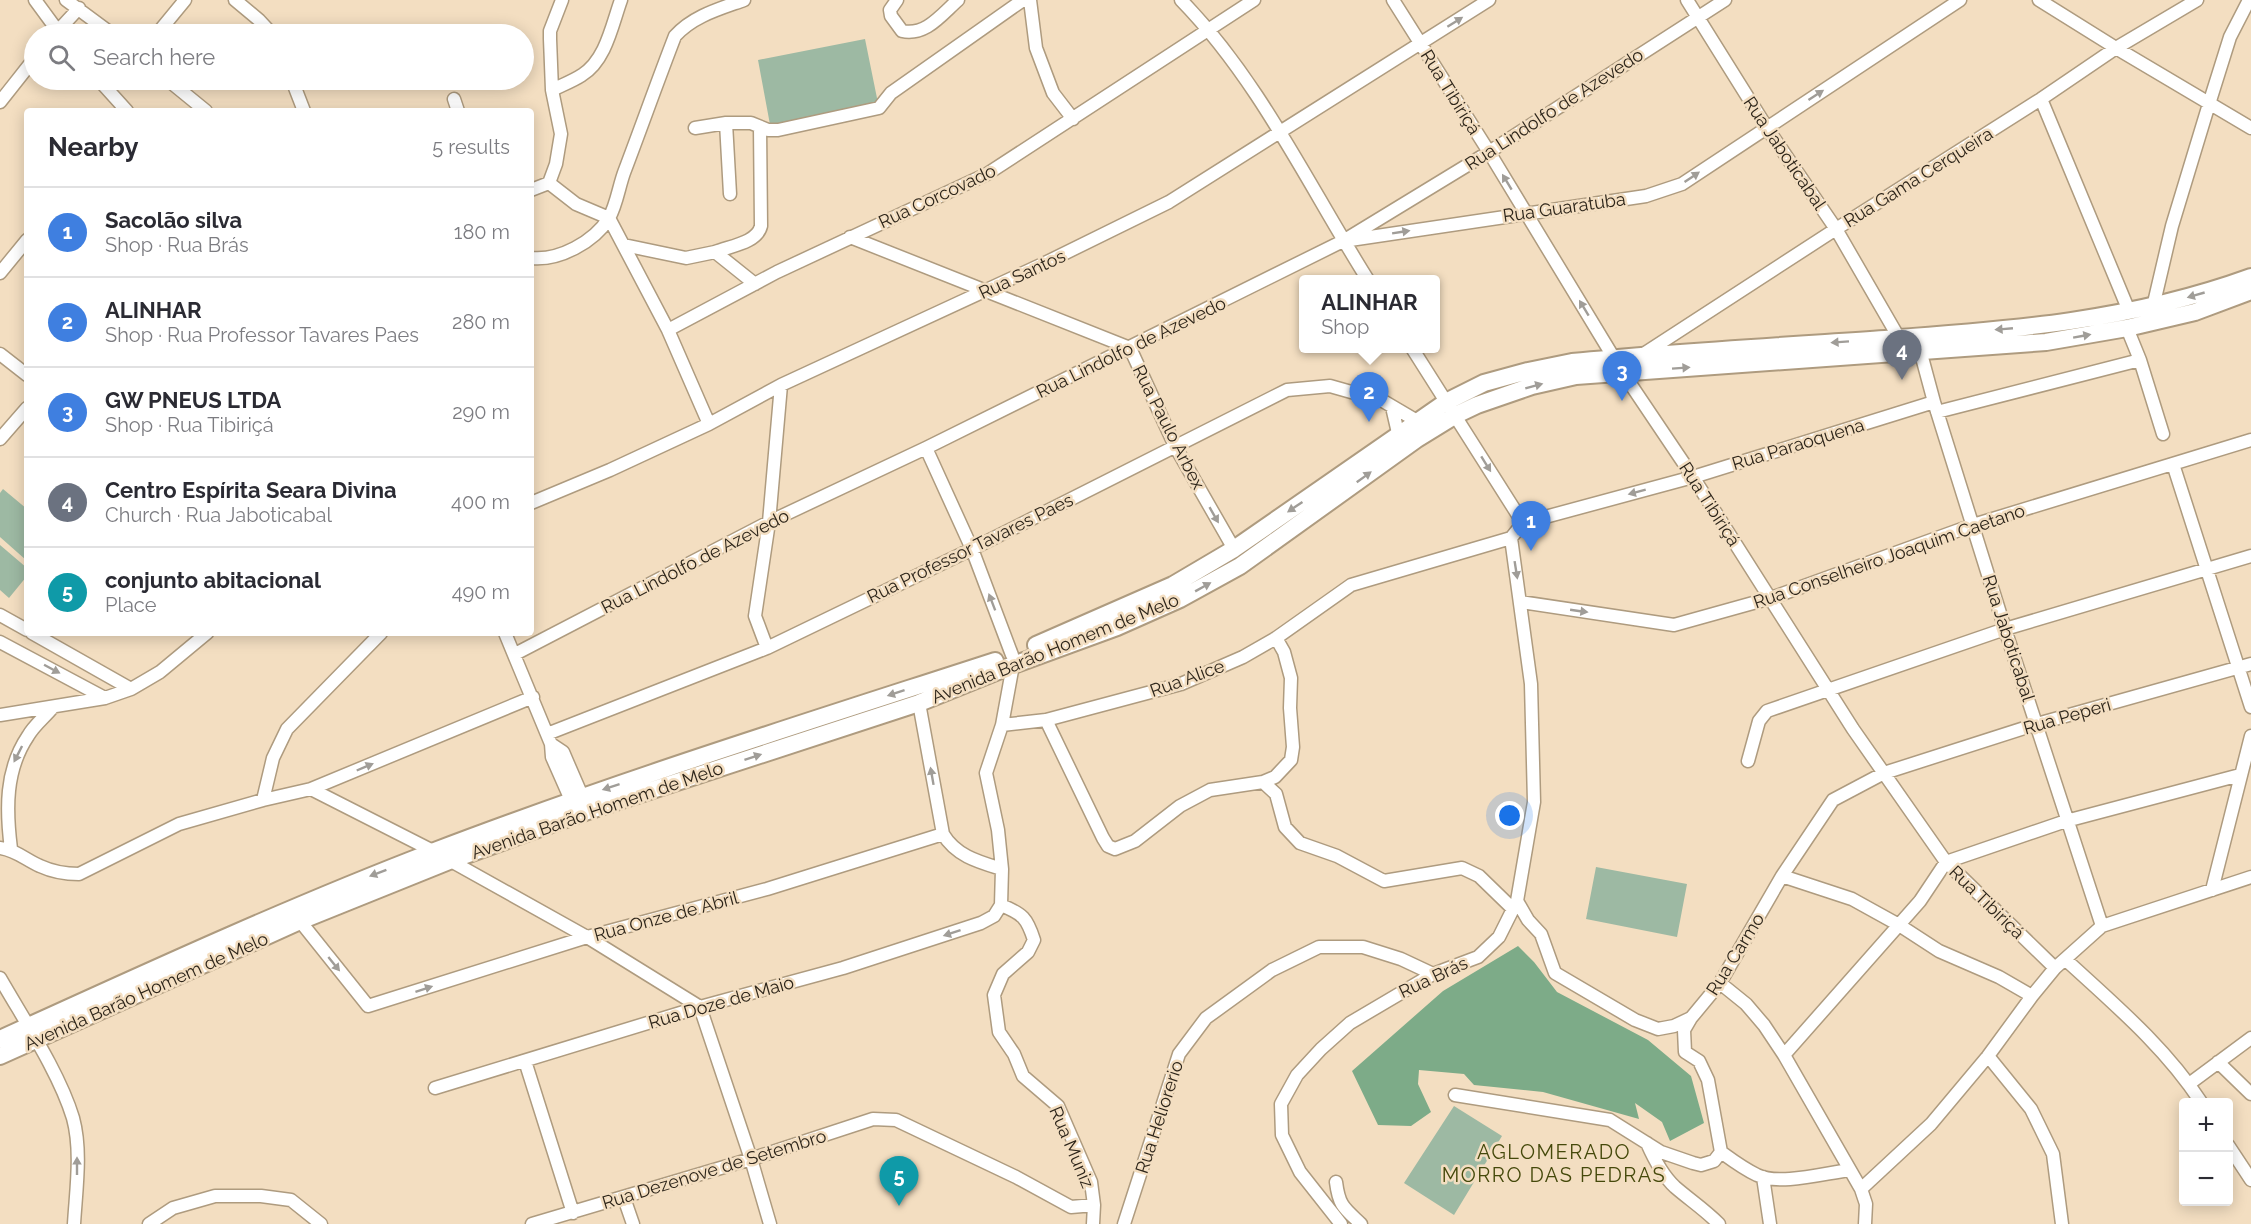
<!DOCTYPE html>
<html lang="en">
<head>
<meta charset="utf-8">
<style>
	:root { --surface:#fff; --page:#f7f7f7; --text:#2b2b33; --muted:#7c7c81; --line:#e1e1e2; --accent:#2563eb }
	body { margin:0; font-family:Raleway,sans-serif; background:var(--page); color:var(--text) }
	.controls { position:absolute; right:18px; bottom:18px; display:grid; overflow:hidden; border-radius:6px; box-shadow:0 3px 15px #0003 }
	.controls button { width:54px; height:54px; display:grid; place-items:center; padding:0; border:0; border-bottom:2px solid var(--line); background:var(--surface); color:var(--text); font:30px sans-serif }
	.you { position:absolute; left:1510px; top:816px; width:21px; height:21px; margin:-15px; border:4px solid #fff; border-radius:50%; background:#1a73e8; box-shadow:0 0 0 9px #1a73e833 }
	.badge { display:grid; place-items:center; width:39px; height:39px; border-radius:50%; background:var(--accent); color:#fff; font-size:20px; font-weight:700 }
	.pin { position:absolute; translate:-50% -50px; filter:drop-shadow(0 2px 3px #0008) }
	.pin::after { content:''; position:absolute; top:32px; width:21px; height:18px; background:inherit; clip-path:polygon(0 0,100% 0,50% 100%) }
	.popup { position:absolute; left:1299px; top:275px; width:141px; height:78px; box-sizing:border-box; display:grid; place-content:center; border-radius:6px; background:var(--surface); filter:drop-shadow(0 2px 4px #0005); font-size:20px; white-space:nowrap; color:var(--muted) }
	.popup b { font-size:22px; color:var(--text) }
	.popup::after { content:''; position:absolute; left:50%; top:100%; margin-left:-12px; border:12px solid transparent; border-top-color:var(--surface) }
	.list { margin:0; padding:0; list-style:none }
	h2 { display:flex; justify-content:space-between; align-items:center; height:78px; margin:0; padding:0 24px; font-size:26px }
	h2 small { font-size:20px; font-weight:400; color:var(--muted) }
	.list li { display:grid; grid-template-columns:39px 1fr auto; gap:18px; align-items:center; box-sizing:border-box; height:90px; padding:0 24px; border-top:2px solid var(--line) }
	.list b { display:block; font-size:22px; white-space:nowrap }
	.list p { margin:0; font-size:20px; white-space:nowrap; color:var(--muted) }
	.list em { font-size:20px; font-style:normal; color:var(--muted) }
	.icon { flex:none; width:33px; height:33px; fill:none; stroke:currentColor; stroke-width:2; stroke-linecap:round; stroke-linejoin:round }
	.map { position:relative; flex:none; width:2251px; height:1224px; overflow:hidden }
	.search { position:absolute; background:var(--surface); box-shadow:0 3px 15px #0003; left:24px; top:24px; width:510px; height:66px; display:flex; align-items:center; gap:15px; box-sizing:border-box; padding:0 21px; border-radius:33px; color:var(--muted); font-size:22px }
	.panel { position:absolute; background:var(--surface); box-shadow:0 3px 15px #0003; left:24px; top:108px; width:510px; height:528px; border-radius:6px }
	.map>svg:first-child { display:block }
	.green { fill:#9db9a3 }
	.forest { fill:#7dab88 }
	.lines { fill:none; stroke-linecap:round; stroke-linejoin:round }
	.minor-casing { stroke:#ae9b7f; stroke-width:15 }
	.secondary-casing { stroke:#ae9b7f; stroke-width:20 }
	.minor { stroke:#fff; stroke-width:12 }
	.secondary { stroke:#fff; stroke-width:16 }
	.oneway { fill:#a09d98 }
	.labels { text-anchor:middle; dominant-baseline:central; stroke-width:5; stroke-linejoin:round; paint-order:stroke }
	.street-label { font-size:18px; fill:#2d251a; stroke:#f3dec1 }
	.neighbourhood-label { font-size:20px; letter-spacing:1.5px; fill:#45490b; stroke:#f3dec1 }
</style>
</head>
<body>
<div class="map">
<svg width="2251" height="1224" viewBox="0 0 2251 1224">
	<rect width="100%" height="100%" fill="#f3dec1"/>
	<path class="green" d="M865,39L879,108L771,130L758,60Z
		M3,489L27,509L26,560L0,537V493Z
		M0,545L27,568V576L9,598L0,590Z
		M1596,867L1687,884L1677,937L1586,919Z
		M1454,1106L1502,1136L1454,1215L1404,1183Z"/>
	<path class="forest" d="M1518,946L1534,962L1557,992L1648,1040L1691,1076L1704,1123L1670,1141L1662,1122L1635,1103L1639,1119L1543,1092L1474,1085L1464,1074L1419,1070L1418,1084L1431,1112L1411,1126L1378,1125L1352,1071L1443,991Z"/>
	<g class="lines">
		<defs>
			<path id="minor" d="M35,0L60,34
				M66,0L112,34
				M235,0L259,20L272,34
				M897,0L890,10L891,16L902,31C926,36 941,15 958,0
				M1030,0L1036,48L1053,93L1073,119
				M1181,0C1260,81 1308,185 1368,280
				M1393,0L1489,152L1623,373L1693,477L1853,729L1946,862L2055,968
				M1687,0L1767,128L1836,229L1899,338
				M2039,0L2116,48L2251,128
				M55,34L79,8
				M157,34L185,0
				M99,80L127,111
				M168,80L206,111
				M292,80L304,111
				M552,90C562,85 573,81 582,75C606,60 612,25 621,0
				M454,99L458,111
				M2041,99L2129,311
				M0,102L34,59
				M695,128L726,123
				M549,183L576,204L609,218L668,330L709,424
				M531,190L549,183L556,164L561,134L552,90L550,39V31L562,0
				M730,194L726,123H751L768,130H778L879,108L891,93L1023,0
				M850,237L1130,348L1175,446L1234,549
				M1350,240L1646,196L1682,184L1960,0
				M624,245L686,258L715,252L755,284
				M715,252C730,246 757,243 761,226L760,127
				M531,258C559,261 594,242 609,218C617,204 619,185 625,170C642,125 658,80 675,36C693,16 719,9 744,0
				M0,273L27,240
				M2153,307L2172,226L2209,104L2230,37L2249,0
				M2127,328L2140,360L2163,434
				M668,330L777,272L987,174L1254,0
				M1412,348L1523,523
				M1920,350L1934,402L2005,629L2102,926
				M0,354L27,375
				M1642,355L1836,229L2041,99L2116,48L2197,0
				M1392,407L1398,433
				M1937,412L2140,360
				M0,439L27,408
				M926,448L972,549L1012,655
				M2173,464L2251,707
				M531,503L610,470L709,424L781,385L1045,263L1169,202L1489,0
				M1523,523L1693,477L1934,402
				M1521,602L1674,625L1771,598L1973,525L2251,440
				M0,615L27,630
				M32,633L131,689
				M505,633L551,744L552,757L571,800
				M0,642L105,698
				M767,648L755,616L769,522L781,385
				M515,654L769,522L926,448L1343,241L1489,152L1725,0
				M919,703L943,834C956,856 979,862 1002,869
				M0,715L105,698L131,689L160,672L207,633
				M1046,720L1103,838L1108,846L1115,849L1135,841L1180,806L1210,790L1263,782L1276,794L1285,827L1300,843L1337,856L1384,881L1462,868L1479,876L1513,909
				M1002,725L1046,720L1181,684L1243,657L1276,638L1351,585L1511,538L1523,523
				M547,734L767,648L972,549L1287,390L1330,386L1383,401L1417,421
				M551,744L563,752L582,796L589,801
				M1748,761L1759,721L1767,711L2005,629L2251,556
				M1263,782L1275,777L1291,760L1293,747L1290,708L1291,678L1284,652L1276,638
				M311,789L433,851L587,937L700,1007
				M263,800L273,758L287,729L381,633
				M0,848C16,850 26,860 40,866C53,872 65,874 79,874L179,824L263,800L311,789L533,697
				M11,849C6,810 5,770 28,736C34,725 45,717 53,707
				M1782,876L1852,899L1899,925L1939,951L1999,977L2032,996
				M2212,890L2251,736
				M1517,901L1528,920L1541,934L1555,973L1635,1020L1658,1029L1674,1026L1691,1018L1720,983L1782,876L1833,800L1884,773L2037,724L2251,664
				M1001,905C1023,914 1027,918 1034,940L1028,952L1003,974L994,995L999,1032L1014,1054L1023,1076L1058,1106L1091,1182L1094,1205L1093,1224
				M1001,905L1002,869L998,830L986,773L1002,725L1013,665
				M300,921L368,1006L587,937L767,889L943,834
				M2066,960C2114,1004 2165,1047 2201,1102
				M0,978C24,1020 59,1072 73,1118C82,1151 76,1190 74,1224
				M1720,983L1746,1004L1764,1025L1784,1055L1861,1189L1866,1204L1865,1224
				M700,1007L751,1159L770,1224
				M1691,1018L1684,1030L1685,1052L1699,1061L1708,1080L1721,1152
				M1784,1055L1920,901L1946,862L2066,821L2240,775
				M1988,1056L2031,1109L2053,1154L2062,1224
				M525,1061L573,1213
				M2218,1062L2251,1094
				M2189,1084L2251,1038
				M435,1088L700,1007L843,968L981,923L994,916L1001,905
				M1455,1095L1610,1120L1661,1152L1693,1163L1701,1165L1714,1161L1721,1152
				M1647,1143C1654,1159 1662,1175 1675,1187C1690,1200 1704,1209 1719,1224
				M2228,1145L2251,1180
				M1721,1152C1732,1160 1744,1169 1757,1175C1779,1186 1825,1173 1850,1170
				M1763,1177L1770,1224
				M1336,1182C1339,1206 1344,1208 1361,1224
				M1861,1189L1931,1124L1988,1056L2032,996L2055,968L2102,926L2251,877
				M624,1198L633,1224
				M149,1224L173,1208L215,1196H261L291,1200L321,1224
				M532,1224L751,1159L873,1119L896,1120L1016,1177L1071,1207L1094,1205
				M1124,1224L1179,1054L1206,1018L1272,970L1319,947H1363L1401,959L1433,974
				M1341,1224L1300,1172L1282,1135L1281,1104L1297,1075L1321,1049L1350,1023L1433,974L1478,957L1499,937L1517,901L1534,802L1531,684L1511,538"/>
			<path id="secondary" d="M1036,645L1173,585L1234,549L1446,402L1484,383L1528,371L1572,362C1676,352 1780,346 1885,339C2012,330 2130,321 2251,277
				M0,1039C143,974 286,908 432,852C618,781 807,722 995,661
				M0,1056L300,921L449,861L585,812L919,703L1013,665L1117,627L1180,599L1240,566L1417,439L1456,415L1477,405L1532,386L1576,376L2046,342L2127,328L2195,312L2251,291"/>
		</defs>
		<use href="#minor" class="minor-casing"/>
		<use href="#secondary" class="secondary-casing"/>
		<use href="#minor" class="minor"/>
		<use href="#secondary" class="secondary"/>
	</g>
	<defs><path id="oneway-solid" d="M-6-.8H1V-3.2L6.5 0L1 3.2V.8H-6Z" transform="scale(1.5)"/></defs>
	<g class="oneway">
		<use href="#oneway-solid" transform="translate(1455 22) rotate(-32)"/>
		<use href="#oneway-solid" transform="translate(1816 95) rotate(-33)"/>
		<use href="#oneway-solid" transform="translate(1692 177) rotate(-34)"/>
		<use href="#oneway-solid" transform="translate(1507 182) rotate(-121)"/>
		<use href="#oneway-solid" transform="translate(1401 232) rotate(-9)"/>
		<use href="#oneway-solid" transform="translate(2196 295) rotate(164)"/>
		<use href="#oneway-solid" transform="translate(1584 308) rotate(-121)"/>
		<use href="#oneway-solid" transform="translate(2004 329) rotate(175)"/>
		<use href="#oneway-solid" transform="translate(2082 336) rotate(-10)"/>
		<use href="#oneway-solid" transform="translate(1840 342) rotate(176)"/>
		<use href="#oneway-solid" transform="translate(1681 368) rotate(-4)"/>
		<use href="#oneway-solid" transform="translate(1534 386) rotate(-15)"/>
		<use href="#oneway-solid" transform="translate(1486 464) rotate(58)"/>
		<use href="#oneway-solid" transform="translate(1364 477) rotate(-36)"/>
		<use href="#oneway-solid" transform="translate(1637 492) rotate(165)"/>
		<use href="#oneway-solid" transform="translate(1295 507) rotate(146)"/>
		<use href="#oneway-solid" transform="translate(1214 515) rotate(60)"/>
		<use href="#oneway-solid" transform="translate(1516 570) rotate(81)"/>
		<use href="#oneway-solid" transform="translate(1203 587) rotate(-29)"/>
		<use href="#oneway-solid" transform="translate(992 602) rotate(-111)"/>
		<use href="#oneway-solid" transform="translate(1579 611) rotate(8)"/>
		<use href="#oneway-solid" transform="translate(52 669) rotate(28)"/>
		<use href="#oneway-solid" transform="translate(896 693) rotate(162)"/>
		<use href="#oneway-solid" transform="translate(18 754) rotate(117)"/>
		<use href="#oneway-solid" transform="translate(753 757) rotate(-18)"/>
		<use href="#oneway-solid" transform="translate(365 767) rotate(-23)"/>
		<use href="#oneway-solid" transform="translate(932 776) rotate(-100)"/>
		<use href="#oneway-solid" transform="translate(611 787) rotate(162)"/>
		<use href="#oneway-solid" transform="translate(378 873) rotate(159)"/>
		<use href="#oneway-solid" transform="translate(952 933) rotate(162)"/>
		<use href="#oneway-solid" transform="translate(334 964) rotate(51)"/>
		<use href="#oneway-solid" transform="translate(424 989) rotate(-18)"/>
		<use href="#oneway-solid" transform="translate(77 1166) rotate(-90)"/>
	</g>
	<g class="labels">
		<g class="street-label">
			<text transform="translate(1451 92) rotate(58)">Rua Tibiriçá</text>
			<text transform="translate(1554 109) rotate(-33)">Rua Lindolfo de Azevedo</text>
			<text transform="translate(1785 153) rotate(56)">Rua Jaboticabal</text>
			<text transform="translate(1918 177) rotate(-32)">Rua Gama Cerqueira</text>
			<text transform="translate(937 196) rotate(-25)">Rua Corcovado</text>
			<text transform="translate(1564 207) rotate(-8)">Rua Guaratuba</text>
			<text transform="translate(1022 274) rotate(-25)">Rua Santos</text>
			<text transform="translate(1131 347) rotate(-26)">Rua Lindolfo de Azevedo</text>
			<text transform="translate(1169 427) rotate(63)">Rua Paulo Arbex</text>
			<text transform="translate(1798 444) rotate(-17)">Rua Paraoquena</text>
			<text transform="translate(1710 504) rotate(57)">Rua Tibiriçá</text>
			<text transform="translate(970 548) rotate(-26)">Rua Professor Tavares Paes</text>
			<text transform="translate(1889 556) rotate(-19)">Rua Conselheiro Joaquim Caetano</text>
			<text transform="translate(695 561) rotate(-27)">Rua Lindolfo de Azevedo</text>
			<text transform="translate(2009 638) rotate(72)">Rua Jaboticabal</text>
			<text transform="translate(1055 648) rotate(-22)">Avenida Barão Homem de Melo</text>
			<text transform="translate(1187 678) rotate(-20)">Rua Alice</text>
			<text transform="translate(2067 716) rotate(-16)">Rua Peperi</text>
			<text transform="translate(597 810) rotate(-19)">Avenida Barão Homem de Melo</text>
			<text transform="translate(1987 902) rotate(44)">Rua Tibiriçá</text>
			<text transform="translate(666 916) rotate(-15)">Rua Onze de Abril</text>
			<text transform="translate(1735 954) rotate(-58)">Rua Carmo</text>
			<text transform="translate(1433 977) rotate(-25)">Rua Brás</text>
			<text transform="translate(146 991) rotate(-24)">Avenida Barão Homem de Melo</text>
			<text transform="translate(721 1002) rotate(-16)">Rua Doze de Maio</text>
			<text transform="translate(1159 1117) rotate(-72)">Rua Heliorerio</text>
			<text transform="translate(1072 1147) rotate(67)">Rua Muniz</text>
			<text transform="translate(714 1169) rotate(-17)">Rua Dezenove de Setembro</text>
		</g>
		<g class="neighbourhood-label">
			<text x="1554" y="1152">AGLOMERADO<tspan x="1554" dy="23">MORRO DAS PEDRAS</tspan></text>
		</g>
	</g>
</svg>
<div class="controls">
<button>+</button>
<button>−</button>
</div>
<div class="you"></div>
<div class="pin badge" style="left:1531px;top:551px;background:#3f7fe0">1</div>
<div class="pin badge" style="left:1369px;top:422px;background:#3f7fe0">2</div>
<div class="popup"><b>ALINHAR</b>Shop</div>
<div class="pin badge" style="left:1622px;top:401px;background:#3f7fe0">3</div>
<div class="pin badge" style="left:1902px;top:380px;background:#6b7280">4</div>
<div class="pin badge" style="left:899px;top:1206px;background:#0f9aa8">5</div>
<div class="search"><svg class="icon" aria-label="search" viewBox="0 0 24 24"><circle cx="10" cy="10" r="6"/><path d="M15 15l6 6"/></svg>Search here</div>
<section class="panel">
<h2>Nearby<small>5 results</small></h2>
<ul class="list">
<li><span class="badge" style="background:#3f7fe0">1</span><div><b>Sacolão silva</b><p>Shop · Rua Brás</p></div><em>180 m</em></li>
<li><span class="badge" style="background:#3f7fe0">2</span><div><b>ALINHAR</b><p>Shop · Rua Professor Tavares Paes</p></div><em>280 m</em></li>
<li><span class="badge" style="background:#3f7fe0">3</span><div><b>GW PNEUS LTDA</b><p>Shop · Rua Tibiriçá</p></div><em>290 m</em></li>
<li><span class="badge" style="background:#6b7280">4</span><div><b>Centro Espírita Seara Divina</b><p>Church · Rua Jaboticabal</p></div><em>400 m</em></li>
<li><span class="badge" style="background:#0f9aa8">5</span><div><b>conjunto abitacional</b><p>Place</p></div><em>490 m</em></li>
</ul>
</section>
</div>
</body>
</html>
